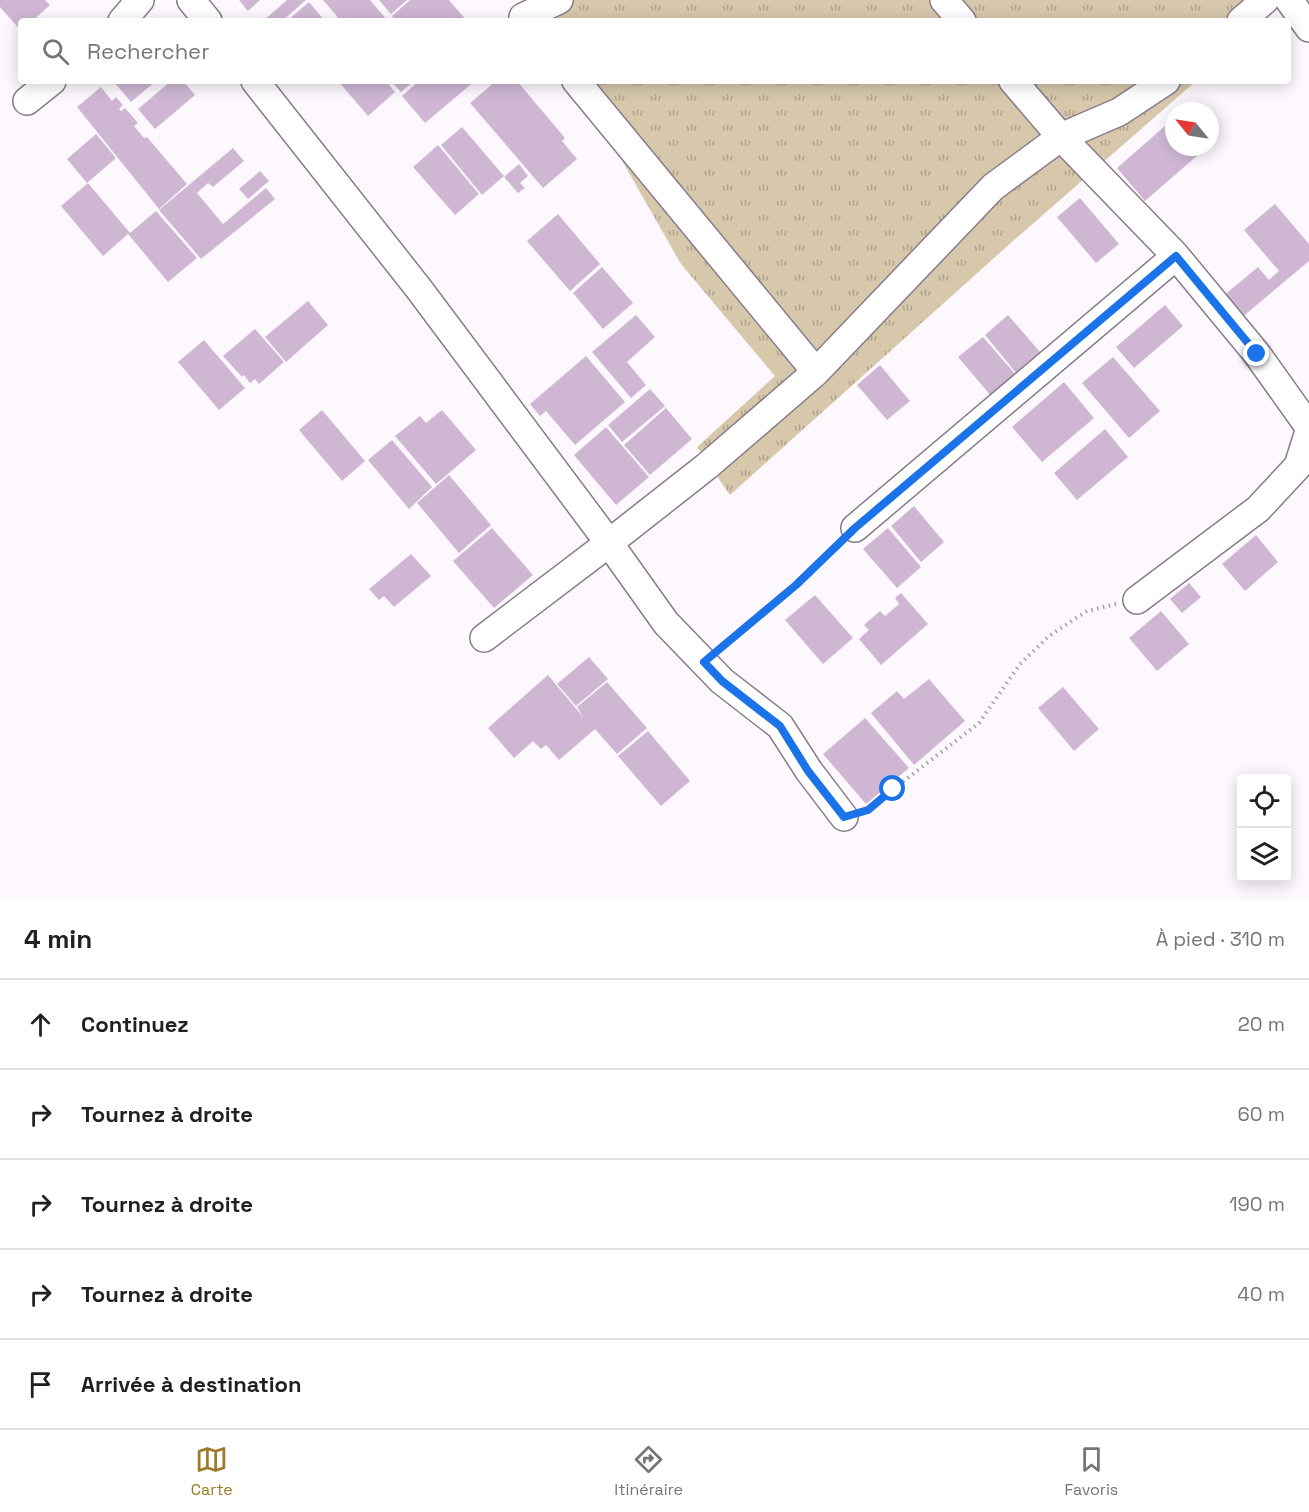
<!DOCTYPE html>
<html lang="fr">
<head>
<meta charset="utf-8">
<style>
	:root { --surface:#fff; --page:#f2f2f2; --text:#202124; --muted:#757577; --line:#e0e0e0; --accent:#9d7925 }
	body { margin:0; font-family:"Space Grotesk",sans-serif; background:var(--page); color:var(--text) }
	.controls { position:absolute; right:18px; bottom:18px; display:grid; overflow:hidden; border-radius:6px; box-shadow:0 3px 15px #0003 }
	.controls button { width:54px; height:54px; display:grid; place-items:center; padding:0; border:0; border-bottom:2px solid var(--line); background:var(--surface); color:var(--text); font:30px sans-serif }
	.compass { position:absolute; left:1165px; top:102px; width:54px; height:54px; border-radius:50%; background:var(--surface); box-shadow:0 3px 15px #0003; rotate:300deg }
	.stop { position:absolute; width:18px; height:18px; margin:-14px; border:4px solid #1a73e8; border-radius:50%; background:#fff }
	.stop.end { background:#1a73e8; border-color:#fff; box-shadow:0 2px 6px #0008 }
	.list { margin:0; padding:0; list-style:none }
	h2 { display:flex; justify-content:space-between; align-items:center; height:78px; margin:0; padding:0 24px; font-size:26px }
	h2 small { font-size:20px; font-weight:400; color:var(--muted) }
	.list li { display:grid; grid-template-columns:39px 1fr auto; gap:18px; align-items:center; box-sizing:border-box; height:90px; padding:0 24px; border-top:2px solid var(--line) }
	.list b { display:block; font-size:22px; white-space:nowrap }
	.list em { font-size:20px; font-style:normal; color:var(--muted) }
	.icon { flex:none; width:33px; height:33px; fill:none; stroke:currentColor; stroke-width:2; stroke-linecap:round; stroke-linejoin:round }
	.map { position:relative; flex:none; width:1309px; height:900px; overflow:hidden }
	.search { position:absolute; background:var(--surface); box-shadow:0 3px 15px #0003; left:18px; right:18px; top:18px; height:66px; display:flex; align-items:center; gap:15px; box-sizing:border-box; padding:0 21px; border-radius:6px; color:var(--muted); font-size:22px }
	.sheet { height:528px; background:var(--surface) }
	nav { display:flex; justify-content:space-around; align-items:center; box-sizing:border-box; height:84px; border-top:2px solid var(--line); background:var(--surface); font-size:16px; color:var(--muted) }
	nav a { display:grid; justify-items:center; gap:3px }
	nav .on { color:var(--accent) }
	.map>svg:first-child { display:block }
	.grass { fill:url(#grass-tufts) }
	.building { fill:#cfb7d4 }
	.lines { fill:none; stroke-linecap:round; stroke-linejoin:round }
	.minor-casing { stroke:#887c8a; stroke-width:30 }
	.path { stroke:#a49fa5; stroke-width:4; stroke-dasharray:1.5 4.5; stroke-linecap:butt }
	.minor { stroke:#fff; stroke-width:27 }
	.route { stroke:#1a73e8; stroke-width:8 }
</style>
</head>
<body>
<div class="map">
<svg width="1309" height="900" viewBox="0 0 1309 900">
	<defs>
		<pattern id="grass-tufts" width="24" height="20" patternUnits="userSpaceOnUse" patternTransform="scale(1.5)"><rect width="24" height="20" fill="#d7c8ab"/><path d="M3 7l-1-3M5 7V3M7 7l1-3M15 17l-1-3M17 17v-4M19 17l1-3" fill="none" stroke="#b0a38d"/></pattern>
	</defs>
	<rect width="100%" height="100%" fill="#fdf8fe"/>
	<path class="grass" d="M541,0H1269L1265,21H524Z
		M572,81H1196L1013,241L730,495L697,447L775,376L681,264L588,101Z"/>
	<path class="building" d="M0,0H45L50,5L32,21H21V31L0,7Z
		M239,0H260L248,11Z
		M287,0H306L282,21H263Z
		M323,0H370L388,21H341Z
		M379,0H407L391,14Z
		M410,0H449L467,21H396L392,16Z
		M309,2L325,21H287Z
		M113,81H156L131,102Z
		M171,81H183L195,95L155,129L138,109Z
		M338,81H386L395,92L368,116Z
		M391,81H414L401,92Z
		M419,81H475L425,123L402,96Z
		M496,81H517L565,138L562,141L577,159L543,188L470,103Z
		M101,87L112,101L116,97L123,105L119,109L121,111L125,108L138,123L134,126L144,138L147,137L187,184L159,209L77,107Z
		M1174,118V147H1207L1145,201L1117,168Z
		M462,127L504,176L482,195L441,145Z
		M96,134L116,158L87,183L67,159Z
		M438,145L479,194L455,215L413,167Z
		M233,148L244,161L213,187L208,183L197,193L223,224L266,188L275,199L201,259L159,210Z
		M519,164L528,176L520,183L525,188L518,193L504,177Z
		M260,171L269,181L248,199L239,189Z
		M88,183L130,233L156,211L197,258L168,282L128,234L103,256L61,206Z
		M1080,198L1119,244L1096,263L1057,217Z
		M1275,204L1309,244V261L1240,319L1222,297L1258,267L1269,280L1279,271L1244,230Z
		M558,214L600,264L570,291L527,241Z
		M602,267L633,303L603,329L573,293Z
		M308,301L328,325L286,362L265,337Z
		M1165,305L1183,326L1134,368L1116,347Z
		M636,315L655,337L627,362L646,385L631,398L592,352Z
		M1008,315L1041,353L1017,374L985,335Z
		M255,329L284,362L259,384L255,379L250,383L244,375L242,377L223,356Z
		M983,337L1016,375L991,396L958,357Z
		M204,340L245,388L219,410L178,362Z
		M586,356L625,402L575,445L546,411L540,416L530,404Z
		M1113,357L1160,411L1129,438L1082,383Z
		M880,365L910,401L887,420L857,385Z
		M1064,382L1094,418L1042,462L1012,427Z
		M650,389L665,406L622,442L608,425Z
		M666,408L692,439L650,475L624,445Z
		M322,410L365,461L342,481L299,430Z
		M442,410L476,450L436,484L395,436L420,416L426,423Z
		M606,427L649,477L616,505L574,455Z
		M1105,429L1128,457L1077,500L1054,473Z
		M392,440L432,487L409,509L368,460Z
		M449,475L491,525L459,553L417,503Z
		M914,506L944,542L921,562L891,526Z
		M492,528L533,575L494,608L453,561Z
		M888,528L921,567L897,588L863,549Z
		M1256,535L1278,562L1245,591L1222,564Z
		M411,554L431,576L394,607L384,596L379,600L369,589Z
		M1189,583L1201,597L1182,613L1170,599Z
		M901,593L928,624L881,665L859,639L869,630L864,625L880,611L885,616L899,604L895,598Z
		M815,595L853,638L823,664L785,620Z
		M1161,611L1189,644L1157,671L1129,638Z
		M589,657L608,679L576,706L557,684Z
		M548,675L583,717L577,707L607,682L647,728L617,754L595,729L559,760L546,745L541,749L533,741L514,758L488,728Z
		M929,679L965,721L914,765L871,713L897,691L904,699Z
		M1063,687L1099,729L1074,751L1038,708Z
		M865,718L909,768L866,804L823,754Z
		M648,731L690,781L661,806L618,756Z"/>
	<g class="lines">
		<defs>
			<path id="minor" d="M191,0L208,21
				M944,0L962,21
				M1289,0L1309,28
				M523,17L559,0
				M122,21L140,0
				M1241,21L1265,0
				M255,81L419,289L609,543L484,638
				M576,81L816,372L993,187L1061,137L1119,112L1166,81
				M1013,81L1061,137L1176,256L1257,354L1309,427
				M27,101L52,81
				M816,372L707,466L609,543L666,623L722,681L780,726L809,771L844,817
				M855,528L1176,256
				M1137,600L1258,509L1298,466L1309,431"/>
		</defs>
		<use href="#minor" class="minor-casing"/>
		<path class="path" d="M721,648L796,585L838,543
			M865,811L979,723L1020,664L1049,636L1087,611L1116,604"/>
		<use href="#minor" class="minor"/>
	</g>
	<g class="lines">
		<path class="route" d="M893,789L868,810L844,817L808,771L780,726L722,681L704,662L796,585L855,528L1176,256L1257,354"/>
	</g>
</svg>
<div class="controls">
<button><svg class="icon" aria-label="locate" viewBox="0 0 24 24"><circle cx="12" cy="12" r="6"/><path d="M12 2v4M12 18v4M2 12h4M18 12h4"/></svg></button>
<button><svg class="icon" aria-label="layers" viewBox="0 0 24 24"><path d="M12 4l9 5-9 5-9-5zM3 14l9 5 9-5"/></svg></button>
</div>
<svg class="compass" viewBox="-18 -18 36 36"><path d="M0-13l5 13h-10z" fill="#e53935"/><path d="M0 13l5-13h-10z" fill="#757577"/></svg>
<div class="stop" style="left:893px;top:789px"></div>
<div class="stop end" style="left:1257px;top:354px"></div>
<div class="search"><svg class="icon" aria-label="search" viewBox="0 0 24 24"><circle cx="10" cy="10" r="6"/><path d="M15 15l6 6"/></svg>Rechercher</div>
</div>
<section class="sheet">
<h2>4 min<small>À pied · 310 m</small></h2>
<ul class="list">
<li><svg class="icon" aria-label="ahead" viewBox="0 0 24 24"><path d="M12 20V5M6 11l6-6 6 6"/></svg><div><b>Continuez</b></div><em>20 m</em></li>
<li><svg class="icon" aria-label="right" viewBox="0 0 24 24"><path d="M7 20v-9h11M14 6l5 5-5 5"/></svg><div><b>Tournez à droite</b></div><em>60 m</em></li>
<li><svg class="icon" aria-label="right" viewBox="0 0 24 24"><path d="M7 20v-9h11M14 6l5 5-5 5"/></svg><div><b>Tournez à droite</b></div><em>190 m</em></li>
<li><svg class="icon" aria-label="right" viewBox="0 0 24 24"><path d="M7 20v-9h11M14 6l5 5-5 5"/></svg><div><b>Tournez à droite</b></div><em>40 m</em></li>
<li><svg class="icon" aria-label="arrive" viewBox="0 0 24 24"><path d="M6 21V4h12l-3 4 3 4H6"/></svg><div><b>Arrivée à destination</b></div></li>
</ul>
</section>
<nav>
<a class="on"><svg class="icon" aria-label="map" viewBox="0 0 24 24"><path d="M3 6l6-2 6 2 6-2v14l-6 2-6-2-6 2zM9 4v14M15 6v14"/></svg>Carte</a>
<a><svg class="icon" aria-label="directions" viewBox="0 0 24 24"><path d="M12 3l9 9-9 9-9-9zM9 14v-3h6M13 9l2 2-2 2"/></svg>Itinéraire</a>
<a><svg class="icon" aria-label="saved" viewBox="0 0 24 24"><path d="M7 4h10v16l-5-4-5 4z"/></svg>Favoris</a>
</nav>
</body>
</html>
